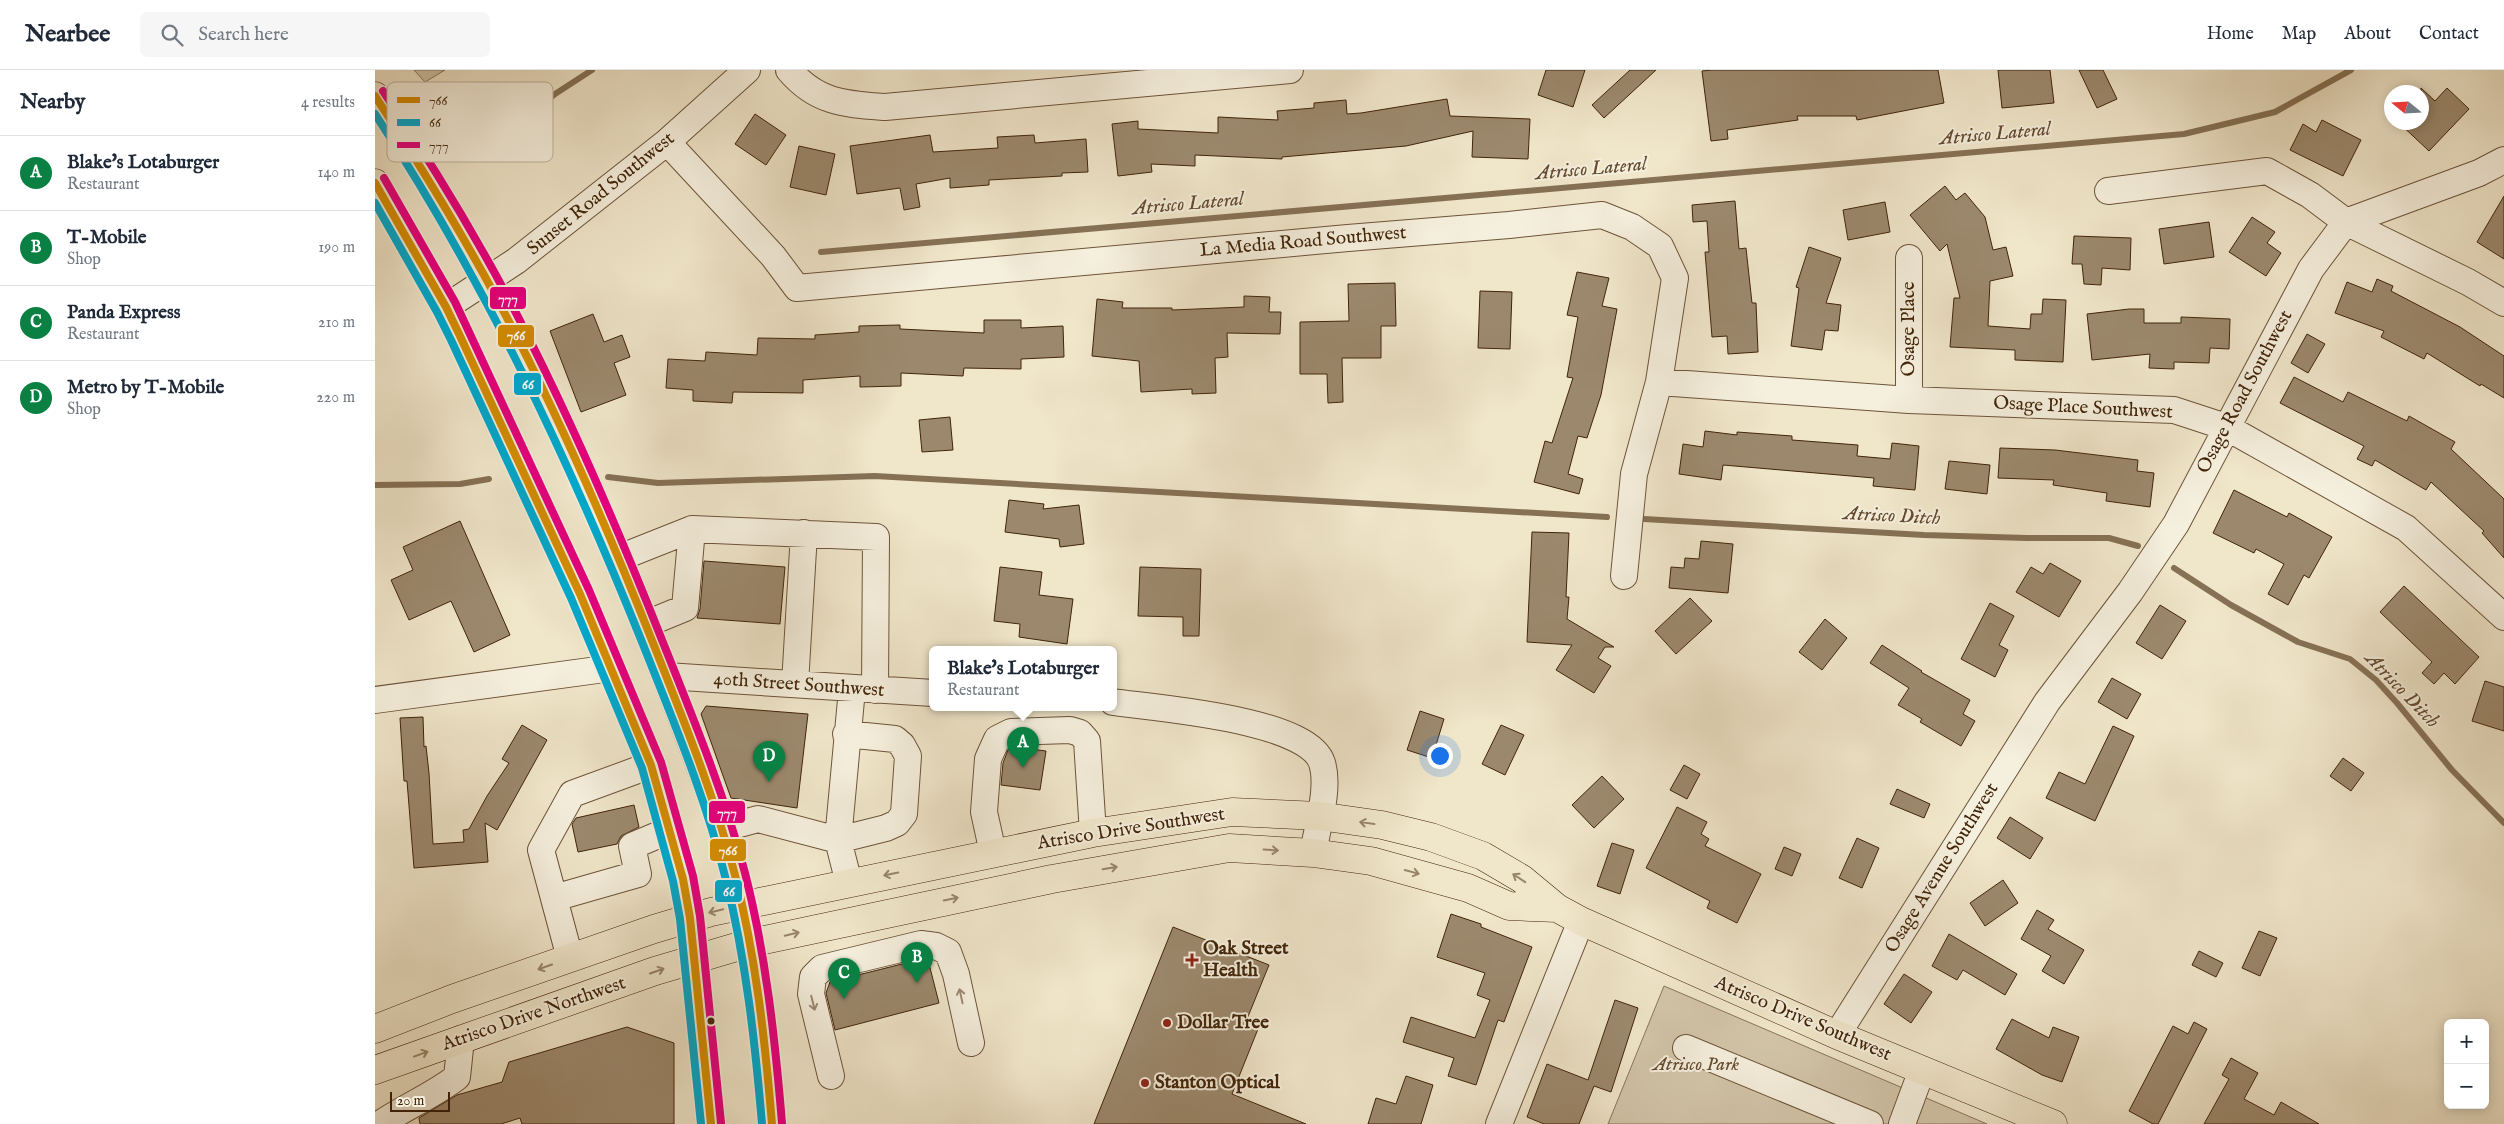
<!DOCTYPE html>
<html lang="en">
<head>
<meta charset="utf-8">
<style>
	:root { --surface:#fff; --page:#f6f6f7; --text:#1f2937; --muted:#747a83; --line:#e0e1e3; --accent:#0b8043 }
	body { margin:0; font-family:"IM FELL English",serif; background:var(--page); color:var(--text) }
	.controls { position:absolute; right:15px; bottom:15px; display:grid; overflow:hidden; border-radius:8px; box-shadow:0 2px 12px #0003 }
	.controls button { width:45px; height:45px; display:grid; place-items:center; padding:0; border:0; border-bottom:1px solid var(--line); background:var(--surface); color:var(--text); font:25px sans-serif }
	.compass { position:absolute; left:2009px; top:15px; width:45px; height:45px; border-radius:50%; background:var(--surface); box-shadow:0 2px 12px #0003; rotate:288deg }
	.scale { position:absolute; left:15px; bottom:12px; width:60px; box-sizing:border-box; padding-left:5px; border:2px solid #412409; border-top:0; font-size:14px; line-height:18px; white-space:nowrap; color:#412409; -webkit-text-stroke:4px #f5efdd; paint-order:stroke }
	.you { position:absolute; left:1064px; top:685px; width:18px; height:18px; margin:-12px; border:4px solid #fff; border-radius:50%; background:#1a73e8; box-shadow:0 0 0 8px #1a73e833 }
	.badge { display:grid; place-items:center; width:32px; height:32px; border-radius:50%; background:var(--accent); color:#fff; font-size:16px; font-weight:700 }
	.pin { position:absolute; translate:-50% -41px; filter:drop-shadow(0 1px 2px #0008) }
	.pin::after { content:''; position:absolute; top:26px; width:18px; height:15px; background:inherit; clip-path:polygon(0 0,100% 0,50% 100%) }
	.popup { position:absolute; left:554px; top:576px; width:188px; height:65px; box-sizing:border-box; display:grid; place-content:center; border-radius:8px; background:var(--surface); filter:drop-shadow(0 1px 4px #0005); font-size:16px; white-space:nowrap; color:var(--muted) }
	.popup b { font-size:19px; color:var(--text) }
	.popup::after { content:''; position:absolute; left:50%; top:100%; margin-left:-10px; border:10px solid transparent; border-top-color:var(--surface) }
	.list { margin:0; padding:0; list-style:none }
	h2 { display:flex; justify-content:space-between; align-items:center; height:65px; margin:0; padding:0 20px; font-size:21px }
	h2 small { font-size:16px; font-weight:400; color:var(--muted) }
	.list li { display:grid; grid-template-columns:32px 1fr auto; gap:15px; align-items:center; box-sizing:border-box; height:75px; padding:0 20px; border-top:1px solid var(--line) }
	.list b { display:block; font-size:19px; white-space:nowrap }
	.list p { margin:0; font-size:16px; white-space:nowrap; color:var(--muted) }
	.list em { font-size:16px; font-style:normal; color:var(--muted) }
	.icon { flex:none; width:28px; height:28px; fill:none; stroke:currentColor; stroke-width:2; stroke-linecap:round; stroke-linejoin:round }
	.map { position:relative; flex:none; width:2129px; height:1054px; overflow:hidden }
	header { display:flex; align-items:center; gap:30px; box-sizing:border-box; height:70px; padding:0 25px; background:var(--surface); border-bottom:1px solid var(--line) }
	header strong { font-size:24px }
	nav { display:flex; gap:28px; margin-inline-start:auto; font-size:18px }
	.search { width:350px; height:45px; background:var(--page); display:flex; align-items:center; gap:12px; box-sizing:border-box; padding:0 18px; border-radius:8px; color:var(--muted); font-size:19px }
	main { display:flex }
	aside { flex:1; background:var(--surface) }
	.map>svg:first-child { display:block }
	.green { fill:#d2c5a9; stroke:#8a7459 }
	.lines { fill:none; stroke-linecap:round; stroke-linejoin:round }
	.stream { stroke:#867155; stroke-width:6 }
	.building { fill:#9c896d; stroke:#412409 }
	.minor-casing { stroke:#6d5439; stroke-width:28 }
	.major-casing { stroke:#412409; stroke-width:29 }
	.minor { stroke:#f5efdd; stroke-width:26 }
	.major { stroke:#f0e6ca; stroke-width:28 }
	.bus-1-casing { stroke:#f5efdd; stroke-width:11 }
	.bus-2-casing { stroke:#f5efdd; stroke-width:11 }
	.bus-3-casing { stroke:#f5efdd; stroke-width:11 }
	.bus-1 { stroke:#d38c02; stroke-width:8 }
	.bus-2 { stroke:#00a9ce; stroke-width:8 }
	.bus-3 { stroke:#e5007d; stroke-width:8 }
	.oneway { stroke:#98856a }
	.oneway2 { stroke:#9b8a73 }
	.poi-dot { fill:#8f2418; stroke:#f5efdd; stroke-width:2 }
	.bus-dot { fill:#412409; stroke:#f5efdd; stroke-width:2 }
	.labels { text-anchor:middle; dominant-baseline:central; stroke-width:4; stroke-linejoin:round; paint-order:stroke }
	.street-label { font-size:19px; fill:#412409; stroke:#f5efdd }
	.poi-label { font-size:19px; font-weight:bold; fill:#412409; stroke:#f5efdd; text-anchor:start }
	.park-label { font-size:19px; font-style:italic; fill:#654c31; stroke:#f5efdd }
	.water-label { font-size:20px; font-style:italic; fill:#644a2f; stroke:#f5efdd }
	.key { fill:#f5efdd; stroke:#bfb29d; stroke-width:1 }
	.key-label { font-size:14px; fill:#412409 }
	.line-badge { stroke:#f5efdd; stroke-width:2 }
	.badge-label { font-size:14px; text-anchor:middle; font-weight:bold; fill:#fff }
</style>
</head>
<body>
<header>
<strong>Nearbee</strong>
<div class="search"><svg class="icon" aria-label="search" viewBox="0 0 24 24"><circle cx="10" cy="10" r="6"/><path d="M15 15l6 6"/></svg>Search here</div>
<nav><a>Home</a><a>Map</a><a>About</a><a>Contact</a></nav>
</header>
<main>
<aside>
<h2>Nearby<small>4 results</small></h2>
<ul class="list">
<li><span class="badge">A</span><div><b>Blake's Lotaburger</b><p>Restaurant</p></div><em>140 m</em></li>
<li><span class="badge">B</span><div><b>T-Mobile</b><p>Shop</p></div><em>190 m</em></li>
<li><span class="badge">C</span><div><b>Panda Express</b><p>Restaurant</p></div><em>210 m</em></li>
<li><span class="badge">D</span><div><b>Metro by T-Mobile</b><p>Shop</p></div><em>220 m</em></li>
</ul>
</aside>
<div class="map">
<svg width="2129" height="1054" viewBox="0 0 2129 1054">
	<rect width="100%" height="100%" fill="#f0e6ca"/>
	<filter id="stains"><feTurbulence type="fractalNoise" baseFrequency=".004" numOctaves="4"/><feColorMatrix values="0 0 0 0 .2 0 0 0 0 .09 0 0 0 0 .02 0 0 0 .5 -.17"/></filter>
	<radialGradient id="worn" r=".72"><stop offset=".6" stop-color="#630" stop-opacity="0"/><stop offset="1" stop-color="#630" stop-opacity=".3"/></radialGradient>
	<path class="green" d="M39,0H70L50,12Z
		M1289,916L1612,1054H1233Z"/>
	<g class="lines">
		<path class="stream" d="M129,67L180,24L217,0
			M446,182L1809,64L1900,42L1976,0
			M233,407L283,413L500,406L1232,447
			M0,415L85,414L114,409
			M1269,449L1549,465L1652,468H1734L1763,476
			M1799,498L1856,535L1923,572L1975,589L2001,610L2022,633L2077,700L2129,753"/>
	</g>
	<path class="building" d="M1171,0H1210L1198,37L1163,25Z
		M1255,0H1281L1229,48L1217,35Z
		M1337,0H1563L1569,33L1482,50L1481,46H1422L1423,50L1352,60L1353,69L1336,71L1327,1Z
		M1623,0H1675L1679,33L1627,38Z
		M1704,0H1728L1742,29L1722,38Z
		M2046,18L2060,31L2072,18L2094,39L2054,81L2023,52H2046Z
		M1072,29L1075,46L1155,49L1153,89L1097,87L1098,61L1031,76L907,87V89L820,85V96L776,94L777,102L743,106L737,54L763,51V59L843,63V47L903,50L902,41L939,38V33L971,30L972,44L986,43Z
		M380,44L411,65L391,95L360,74Z
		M1947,50L1986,70L1968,106L1915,80L1928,54L1941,62Z
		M555,65L558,82L623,78L622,67L659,65L660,73L711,69L713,102L687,103V106L614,110V115L575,118V108L541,114L545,137L529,140L525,118L482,124L475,76Z
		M424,76L460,84L451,125L415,117Z
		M1570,116L1581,130L1590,123L1610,147L1618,180L1631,177L1638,206L1615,211L1613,256L1655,259L1656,244H1667L1668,229L1691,230L1688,292L1640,290V280L1575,277L1579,228H1585L1572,174L1565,181L1535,145Z
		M2129,126V189L2102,172Z
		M1360,131L1364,179L1371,178L1377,233H1381L1383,282L1353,284L1352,266L1337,267L1330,182H1334L1332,151L1318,152L1317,135Z
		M1510,132L1515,162L1473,170L1468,140Z
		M1877,147L1900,162L1892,173L1906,183L1891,206L1854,182Z
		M1834,152L1839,187L1789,194L1784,159Z
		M1699,166L1756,168L1755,200L1727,198L1726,215L1709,214L1707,194H1697Z
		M1434,177L1466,188L1451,233L1466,235L1463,261L1450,260L1447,280L1416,276L1424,218L1421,217Z
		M1202,202L1234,208L1227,236L1242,239L1226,325L1212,368L1203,366L1193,404L1208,409L1204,424L1159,412L1170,371L1177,373L1198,308L1192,307L1203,247L1192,245Z
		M2002,209L2018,216L2016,221L2085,257L2129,286V328L2106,314L2105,316L2052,283L2049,289L2006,267L2009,261L1960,243L1972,212L1997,222Z
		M1020,213L1021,256H1006V288H967L968,332L953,333L952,304H925V252L974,251L973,214Z
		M1105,221L1137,222L1135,279L1103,278Z
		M869,226L895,227L894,242H906L905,264L852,263L853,287L840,288L841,323L817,324V319L766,322L764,291L717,286L722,229L748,232L747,238H797V240L869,237Z
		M1754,239H1769V253H1806V247L1855,249L1854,279L1835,278L1834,293L1799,292V299L1774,298L1775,284L1717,290L1712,244Z
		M218,244L229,272L247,265L255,287L239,293L251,325L206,342L175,261Z
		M609,250H646V258L688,256L689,287L646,289V299L589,298L588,306L526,303V316L485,317V306L428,310V323L358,322L357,333L318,331V320L291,318L293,289L330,291L331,282L382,285L383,268L440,269V265L484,262V256L525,255V259L609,263Z
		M1932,264L1950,274L1933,303L1916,293Z
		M1919,307L1968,332L1973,322L2032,351L2034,346L2080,372L2076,379L2129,429V488L2107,463L2109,461L2056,412L2051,420L2000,390L1997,396L1982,389L1989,376L1905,333Z
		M575,347L578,380L547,382L544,350Z
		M1330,361L1362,365V362L1417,366V370L1483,375L1482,386L1515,389L1517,373L1544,376L1540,420L1498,416L1499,408L1348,395L1346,410L1304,404L1308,374L1328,377Z
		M1625,378L1680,380L1763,390L1762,401L1779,403L1775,437L1731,431L1732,423L1678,415L1679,410L1623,408Z
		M1574,391L1615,395L1612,424L1570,419Z
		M1859,420L1912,447L1914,443L1957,467L1934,508L1929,505L1913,535L1893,524L1909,494L1881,479L1879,483L1838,463Z
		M634,430L669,434L668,439L704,435L709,474L685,477L684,469L630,462Z
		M85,451L135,565L99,582L76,531L34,550L16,510L38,500L28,477Z
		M1157,462L1194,463L1191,527H1194L1192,549L1239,577H1230L1223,588L1236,596L1219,623L1181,600L1197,575L1152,572Z
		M1326,471L1358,474L1353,523L1294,518L1296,497L1309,498L1310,488L1324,489Z
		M329,491L410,497L405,554L322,548L325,539Z
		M1675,493L1706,511L1684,547L1641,522L1656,497L1668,504Z
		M625,497L667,502L664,525L698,529L692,574L644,567L645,554L619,551Z
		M765,497L826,499L824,566H808V547L763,546Z
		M2029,516L2104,587L2080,614L2069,603L2059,614L2047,603L2057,592L2005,542Z
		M1315,528L1337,551L1301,584L1280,561Z
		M1615,533L1639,546L1624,575L1633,580L1620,607L1586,589Z
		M1785,535L1811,551L1787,589L1761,573Z
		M1450,549L1472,568L1447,600L1424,582Z
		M1507,575L1547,601L1546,602L1595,630L1588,644L1600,651L1586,676L1545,652L1547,649L1523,635L1534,618L1495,593Z
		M1737,608L1766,624L1752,649L1723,632Z
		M2110,611L2129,617V661L2097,651Z
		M331,636L433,644L422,738L356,728L326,644Z
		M1045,641L1069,649L1057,688L1032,680Z
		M48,647L49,677L51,676L54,703L58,774L89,772L88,760L94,759L112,726L134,693L127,689L147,655L172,670L122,760L110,753L113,792L39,798L32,711H29L25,648Z
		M1126,655L1149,665L1130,705L1107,694Z
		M1738,656L1759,666L1720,751L1671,728L1684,702L1710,714Z
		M640,677L671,681L665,720L626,715L628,693L633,680Z
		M1968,688L1989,703L1976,721L1955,706Z
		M1309,695L1325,704L1312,729L1295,720Z
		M1227,706L1249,729L1219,758L1197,735Z
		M1522,719L1555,734L1549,748L1515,734Z
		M259,735L264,757L246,766L242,774L203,782L197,754L201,748Z
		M1302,737L1332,752L1326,764L1334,769L1330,776L1386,804L1362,853L1332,838L1335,831L1271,798Z
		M1635,747L1668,768L1655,789L1622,768Z
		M1482,768L1504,778L1487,818L1464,808Z
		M1237,773L1259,780L1245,824L1222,816Z
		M1409,777L1426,784L1417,806L1400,799Z
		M1628,810L1643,833L1610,856L1595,833Z
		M1662,840L1679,850L1673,859L1709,880L1689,914L1667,901L1676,886L1646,869Z
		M1076,844L1106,854V857L1157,877L1129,952L1123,950L1101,1015L1073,1006L1079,988L1028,972L1036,947L1100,968L1115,930L1102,925L1110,903L1062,887Z
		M798,857L894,895L872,949L885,954L857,1024L931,1054H719Z
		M1884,861L1902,868L1885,906L1867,898Z
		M1574,864L1642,904L1630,925L1588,900L1582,910L1557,896Z
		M1824,881L1848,893L1841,907L1817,895Z
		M547,889L553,890L564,933L460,960L451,923L455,912Z
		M1529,904L1557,922L1536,953L1509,934Z
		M1240,930L1263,938L1236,1022L1219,1016L1204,1054H1169L1152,1047L1172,994L1213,1010Z
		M1637,949L1674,968L1678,957L1704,967L1687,1012L1667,1005L1621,979Z
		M1819,952L1832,959L1783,1054H1778L1754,1041L1798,956L1813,964Z
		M252,957L299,973V1054H147L145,1048L126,1054H45L44,1048L82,1025L127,1012L134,992Z
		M1856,988L1883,1003L1869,1029L1899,1045L1906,1032L1944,1054H1829L1854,1009L1847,1005Z
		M1031,1006L1058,1015L1046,1054H993L1001,1028L1021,1034Z"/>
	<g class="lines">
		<defs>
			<path id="minor" d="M414,0C442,33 470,34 510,37L915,0
				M292,72L398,186L422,218L973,168L1134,155L1227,145L1257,157L1285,176L1300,208L1284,312L1259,404L1249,506
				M1733,121L1892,101L1935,125L1971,152L2093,212L2129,233
				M1534,188V330
				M71,237L141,191L292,72L372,0
				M1284,312L1534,330L1799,340L1851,357L2031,458L2129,547
				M317,459L501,467L500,620
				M244,488L317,459L310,538L271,554
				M291,606L558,623
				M420,614L429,463
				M0,630L237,598
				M738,632C780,638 933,649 947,693C955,718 942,758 938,783
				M471,664L520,669L527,675L533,686L529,744L522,753L511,758L463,770L474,813
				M346,759L383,749L463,770L477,619
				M618,783L609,742L613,689L622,669L636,662L695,660L705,663L712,671L718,763
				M179,828L263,804L257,776L295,760
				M195,888L166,780L197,724L276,695
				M1462,965L1672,632L1755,522L1801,454L1936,199L1971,152L2104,103L2129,90
				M1311,978L1495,1054
				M456,1006L436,924L438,907L447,898L546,874L561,876L573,882L581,904L596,973
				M5,1054C30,1037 59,1025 82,1007L86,969
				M1124,1054L1206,851
				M1527,1054L1547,1000"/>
			<path id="major" d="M0,26C118,198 207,390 282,584C314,665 350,753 368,838C384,909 391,981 397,1054
				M0,113L71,237L85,266L205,524L276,695L308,809L315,848L336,1054
				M0,959L77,929L279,859L336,842L718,763L857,742L944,746L1007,755L1056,767L1108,786L1147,809L1182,838L1206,851L1462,965L1678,1054
				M0,1000L280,901L375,873L677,809L854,778L938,783L996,791L1093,818L1134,836L1182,838"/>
		</defs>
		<use href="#minor" class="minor-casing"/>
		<use href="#major" class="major-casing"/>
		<use href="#minor" class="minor"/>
		<use href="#major" class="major"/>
		<defs>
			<path id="bus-1" d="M0,26C43,92 84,158 121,227C180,337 230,452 276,568C307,646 339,724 360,805C381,887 390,970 397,1054
				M0,113L71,237L85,266L205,524L276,695L308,809L315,848L336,1054"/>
			<path id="bus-2" d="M0,44C109,210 193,388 267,572C298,650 331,728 351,810C371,890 380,972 387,1054
				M0,133L62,242L76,270L196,528L267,698L298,811L305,849L326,1054"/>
			<path id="bus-3" d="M8,21C52,86 93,153 130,222C189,333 239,449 285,565C316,643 349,722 370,803C391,885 400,969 407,1053
				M9,108L80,232L94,262L214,520L286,692L318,806L325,846L346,1053"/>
		</defs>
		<use href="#bus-1" class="bus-1-casing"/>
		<use href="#bus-2" class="bus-2-casing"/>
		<use href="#bus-3" class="bus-3-casing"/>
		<use href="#bus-1" class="bus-1"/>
		<use href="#bus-2" class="bus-2"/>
		<use href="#bus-3" class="bus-3"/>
	</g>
	<defs><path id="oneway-shaft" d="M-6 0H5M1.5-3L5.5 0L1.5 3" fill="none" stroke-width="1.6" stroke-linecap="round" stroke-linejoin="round" transform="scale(1.25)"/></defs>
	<g class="oneway">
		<use href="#oneway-shaft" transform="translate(992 753) rotate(-172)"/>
		<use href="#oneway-shaft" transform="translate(896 780) rotate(4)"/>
		<use href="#oneway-shaft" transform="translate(735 798) rotate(-10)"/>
		<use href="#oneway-shaft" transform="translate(1037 802) rotate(15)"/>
		<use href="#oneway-shaft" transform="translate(516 804) rotate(168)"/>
		<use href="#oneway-shaft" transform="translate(1144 808) rotate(-146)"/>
		<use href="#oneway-shaft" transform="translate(576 829) rotate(-11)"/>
		<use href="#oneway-shaft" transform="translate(341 841) rotate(167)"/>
		<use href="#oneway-shaft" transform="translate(417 864) rotate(-13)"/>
		<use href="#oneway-shaft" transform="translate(170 897) rotate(161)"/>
		<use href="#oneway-shaft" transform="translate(282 901) rotate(-19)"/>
		<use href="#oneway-shaft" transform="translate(46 984) rotate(-20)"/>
	</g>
	<g class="oneway2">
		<use href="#oneway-shaft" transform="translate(586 926) rotate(-102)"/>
		<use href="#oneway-shaft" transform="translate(438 933) rotate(76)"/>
	</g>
	<g class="poi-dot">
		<path d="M814.5 882.5h5v5h5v5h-5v5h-5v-5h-5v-5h5z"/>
		<circle cx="792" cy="953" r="5"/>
		<circle cx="770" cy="1013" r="5"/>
	</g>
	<circle class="bus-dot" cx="336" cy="951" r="4.5"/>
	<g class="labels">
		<g class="street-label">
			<text transform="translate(226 124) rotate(-39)">Sunset Road Southwest</text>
			<text transform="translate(928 172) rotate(-5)">La Media Road Southwest</text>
			<text transform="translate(1534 259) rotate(-90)">Osage Place</text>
			<text transform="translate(1870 322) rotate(-62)">Osage Road Southwest</text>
			<text transform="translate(1708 338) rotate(3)">Osage Place Southwest</text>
			<text transform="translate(424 615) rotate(4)">40th Street Southwest</text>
			<text transform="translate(756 759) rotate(-9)">Atrisco Drive Southwest</text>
			<text transform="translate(1567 798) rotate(-58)">Osage Avenue Southwest</text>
			<text transform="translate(159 944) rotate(-19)">Atrisco Drive Northwest</text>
			<text transform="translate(1428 949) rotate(23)">Atrisco Drive Southwest</text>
		</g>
		<g class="poi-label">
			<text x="828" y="879">Oak Street<tspan x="828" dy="22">Health</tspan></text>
			<text x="802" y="953">Dollar Tree</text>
			<text x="780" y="1013">Stanton Optical</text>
		</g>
		<g class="park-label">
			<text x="1321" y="995">Atrisco Park</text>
		</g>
		<g class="water-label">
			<text transform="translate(1620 64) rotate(-5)">Atrisco Lateral</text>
			<text transform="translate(1216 99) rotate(-5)">Atrisco Lateral</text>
			<text transform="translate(813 134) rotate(-5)">Atrisco Lateral</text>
			<text transform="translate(1517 446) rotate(3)">Atrisco Ditch</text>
			<text transform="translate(2027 620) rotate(46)">Atrisco Ditch</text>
		</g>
	</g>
	<rect x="12" y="12" width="166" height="80" rx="8" class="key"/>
	<rect x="22" y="27" width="23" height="6" fill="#d38c02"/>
	<rect x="22" y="49" width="23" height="7" fill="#00a9ce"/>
	<rect x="22" y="72" width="23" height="6" fill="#e5007d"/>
	<g class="key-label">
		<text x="54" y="35">766</text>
		<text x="54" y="57">66</text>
		<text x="54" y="80">777</text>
	</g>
	<g class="line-badge">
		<rect x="114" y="216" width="38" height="24" rx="5" fill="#e5007d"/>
		<rect x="122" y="254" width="38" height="24" rx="5" fill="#d38c02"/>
		<rect x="138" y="302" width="29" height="24" rx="5" fill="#00a9ce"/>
		<rect x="333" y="730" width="38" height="24" rx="5" fill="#e5007d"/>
		<rect x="334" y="768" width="38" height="24" rx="5" fill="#d38c02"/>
		<rect x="339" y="809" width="29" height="24" rx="5" fill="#00a9ce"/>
	</g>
	<g class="badge-label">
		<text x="133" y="233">777</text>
		<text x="141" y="270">766</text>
		<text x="153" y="319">66</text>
		<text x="352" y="747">777</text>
		<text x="353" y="785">766</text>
		<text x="354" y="826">66</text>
	</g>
	<rect width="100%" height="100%" filter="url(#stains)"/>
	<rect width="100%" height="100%" fill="url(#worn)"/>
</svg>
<div class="controls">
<button>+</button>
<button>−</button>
</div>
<svg class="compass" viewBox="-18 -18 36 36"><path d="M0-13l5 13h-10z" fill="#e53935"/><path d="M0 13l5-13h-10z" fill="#747a83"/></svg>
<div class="scale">20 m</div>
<div class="you"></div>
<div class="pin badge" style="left:648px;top:698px">A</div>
<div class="popup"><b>Blake's Lotaburger</b>Restaurant</div>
<div class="pin badge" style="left:542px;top:913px">B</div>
<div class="pin badge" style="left:469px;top:929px">C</div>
<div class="pin badge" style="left:394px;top:712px">D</div>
</div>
</main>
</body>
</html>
